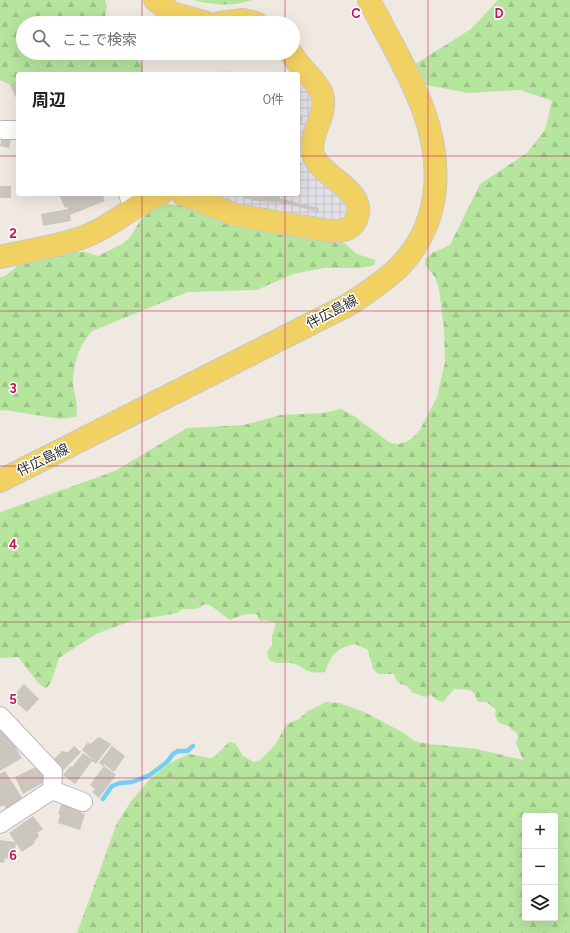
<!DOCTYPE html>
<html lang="ja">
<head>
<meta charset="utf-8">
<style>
	:root { --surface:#fff; --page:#f2f2f2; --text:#202124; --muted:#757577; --line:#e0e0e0 }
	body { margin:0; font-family:Figtree,"Noto Sans JP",sans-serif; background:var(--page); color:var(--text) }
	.controls { position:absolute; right:12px; bottom:12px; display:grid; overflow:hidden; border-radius:4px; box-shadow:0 4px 16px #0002 }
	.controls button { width:36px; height:36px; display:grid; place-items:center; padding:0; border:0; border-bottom:1px solid var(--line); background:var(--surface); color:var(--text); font:20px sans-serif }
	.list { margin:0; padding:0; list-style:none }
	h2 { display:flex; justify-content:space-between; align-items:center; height:52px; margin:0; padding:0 16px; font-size:17px }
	h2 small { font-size:13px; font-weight:400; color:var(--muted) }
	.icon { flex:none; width:22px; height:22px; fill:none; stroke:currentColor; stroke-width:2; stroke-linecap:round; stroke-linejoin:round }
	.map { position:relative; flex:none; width:570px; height:933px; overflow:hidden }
	.search { position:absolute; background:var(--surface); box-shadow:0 4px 16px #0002; left:16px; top:16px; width:284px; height:44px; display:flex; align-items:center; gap:10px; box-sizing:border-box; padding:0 14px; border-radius:22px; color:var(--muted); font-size:15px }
	.panel { position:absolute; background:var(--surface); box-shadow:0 4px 16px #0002; left:16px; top:72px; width:284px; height:124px; border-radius:4px }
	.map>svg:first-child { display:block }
	.industrial { fill:url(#industrial-grid) }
	.forest { fill:url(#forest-firs); fill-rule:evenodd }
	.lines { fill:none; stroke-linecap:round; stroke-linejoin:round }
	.stream { stroke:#75cff0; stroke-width:4.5 }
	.building { fill:#cbc7bf }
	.minor-casing { stroke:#b4b7c1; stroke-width:20 }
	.major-casing { stroke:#c9c9c9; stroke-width:24 }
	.minor { stroke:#fff; stroke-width:18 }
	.major { stroke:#f2d163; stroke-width:22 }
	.grid { fill:none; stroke:#c2185b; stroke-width:1; stroke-opacity:0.55 }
	.labels { text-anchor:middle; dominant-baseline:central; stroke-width:3; stroke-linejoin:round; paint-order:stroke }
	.street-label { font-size:14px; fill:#2e2e2e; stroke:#fff }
	.grid-label { font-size:13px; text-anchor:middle; font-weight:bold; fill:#c2185b; stroke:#fff; stroke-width:3; stroke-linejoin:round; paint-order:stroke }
</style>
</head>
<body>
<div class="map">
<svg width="570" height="933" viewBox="0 0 570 933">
	<defs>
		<pattern id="industrial-grid" width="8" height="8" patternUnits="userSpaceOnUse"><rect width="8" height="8" fill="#e3e1e8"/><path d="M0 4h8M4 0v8" fill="none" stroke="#c3c1c7"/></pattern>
		<pattern id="forest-firs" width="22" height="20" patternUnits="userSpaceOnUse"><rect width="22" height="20" fill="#b6e59e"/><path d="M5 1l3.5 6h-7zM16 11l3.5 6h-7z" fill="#9dc588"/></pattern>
	</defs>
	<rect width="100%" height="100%" fill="#efe9e1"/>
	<path class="industrial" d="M224,71L255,74H211Z
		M298,83L311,95L315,103L299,151V158L305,166L348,200L346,218L336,224L282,210L238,206L204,194H298Z"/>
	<path class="forest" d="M0,0H105L107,5L104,23H23V53H127L142,63L143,74H18V88L0,80Z
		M193,0H252C233,7 212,5 193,0Z
		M498,0H570V933H77L117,823L132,800L149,780L170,763L189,754L210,758L214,757L229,742L235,743L243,756L254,762L260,760L275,745L287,724L299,719L308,711L326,702L340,703L364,712L404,733L414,741L429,744L477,749L523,760L516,743L518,737L516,732L512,730L509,726L499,723L495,716L496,710L487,702H478L474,693L470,690L454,689L443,702L437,700L431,695L424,697L412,692L407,686C399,684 396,682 394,674H378L373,669L368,650L355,644C335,649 332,654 325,672C303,675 305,665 291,663C284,662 276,665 269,660L267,651L272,646V636L276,623L266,620L261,621L258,619V615C248,612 240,616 230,620L210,605L205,604L196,609H182L178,613L131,621L96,634L59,658L51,682L46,689L39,684L18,657L0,658V513L3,511L115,471L187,428L244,425L281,415L323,413L341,409L354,416L390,443L399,444L410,440L420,430L437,397L445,362L444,329L439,288L435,277L425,265V259L432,253L450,245L480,184L527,153L545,130L552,101L520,90L468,93L422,84L412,66L471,29ZM525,816H555V918H525Z
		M166,204L179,205L192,208L238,227L343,242L357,254L375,260V264L372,266L358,268H324L293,274L257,290L188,292L92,331C79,345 73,364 73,383C74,394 79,406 76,417L61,419L5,410L0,411V277L5,276L22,262L69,252H85L98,256L122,244L130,237L140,221L147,214Z"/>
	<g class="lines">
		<path class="stream" d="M103,799L112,786L120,783L132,782L150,775L167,762L173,754L178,751H187L193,746"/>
	</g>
	<path class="building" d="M18,81V97L16,98L10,85Z
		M298,116L303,118L300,125L298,124Z
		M2,136L11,139L9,148L0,146Z
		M0,186H11V198H0Z
		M62,194H102L105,201L70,215L71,221L43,226L41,214L68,209L67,207L65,208L59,195Z
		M245,194L258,197L259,194H280L279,198L319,208L318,212L282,203L256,201L244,198Z
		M24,684L39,699L27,712L11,698Z
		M4,728L22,758L0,771V730Z
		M99,737L111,744L96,764L92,761L75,784L63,775L70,766L72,767L83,753L93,760L82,750L88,742L90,744Z
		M74,746L81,752L63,771L52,761L62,751L68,752Z
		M112,746L125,756L114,772L105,765L107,763L103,766L99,763Z
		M38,766L44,777L42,778L44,782L23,794L15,777Z
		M104,766L116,775L99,798L92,792L95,789L90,785Z
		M5,771L23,799L6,809L4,805L1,807L0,805V774Z
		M62,802L83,808L81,813L85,814L80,830L58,823L60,815L58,814Z
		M33,816L43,829L37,833L39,836L34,842L35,843L22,852L9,833Z
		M0,840L15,842L16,844L14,855L9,859L5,858L4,863L0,862Z"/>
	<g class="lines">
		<defs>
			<path id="minor" d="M3,130H18
				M128,194L133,208
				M0,716L53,772L52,790
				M52,790L83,802
				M0,824L52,790"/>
			<path id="major" d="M155,0L172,13L207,23
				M220,23L243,20L256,23
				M182,194L236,215L330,231C340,231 351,231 356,220C369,189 321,179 313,154C307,136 329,114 322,94C316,79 299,68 291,53
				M0,257C29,250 69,245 95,232C118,221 137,203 161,194
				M0,481L348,305C366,293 384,282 399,267C442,223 443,163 423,109C409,71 387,36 369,0"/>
		</defs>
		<use href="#minor" class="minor-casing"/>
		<use href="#major" class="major-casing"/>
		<use href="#minor" class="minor"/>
		<use href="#major" class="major"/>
	</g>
	<path class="grid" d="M142,0V23M285,0V23M428,0V933M142,53V74M285,53V74M0,156H18M298,156H570M142,194V933M285,194V933M0,311H570M0,466H570M0,622H570M0,778H570"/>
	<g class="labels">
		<g class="street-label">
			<text transform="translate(332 312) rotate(-28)">伴広島線</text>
			<text transform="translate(43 460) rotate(-26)">伴広島線</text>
		</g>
	</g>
	<g class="grid-label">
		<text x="356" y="18">C</text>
		<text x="499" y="18">D</text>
		<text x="13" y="238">2</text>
		<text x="13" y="393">3</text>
		<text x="13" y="549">4</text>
		<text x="13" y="704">5</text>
		<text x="13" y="860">6</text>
	</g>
</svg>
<div class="controls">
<button>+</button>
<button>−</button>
<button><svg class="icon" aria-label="layers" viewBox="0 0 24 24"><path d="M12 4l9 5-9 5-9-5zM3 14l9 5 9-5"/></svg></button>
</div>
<div class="search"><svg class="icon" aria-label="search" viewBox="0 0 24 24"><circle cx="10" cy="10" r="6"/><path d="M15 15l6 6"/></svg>ここで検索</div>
<section class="panel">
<h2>周辺<small>0件</small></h2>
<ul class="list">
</ul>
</section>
</div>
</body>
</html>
